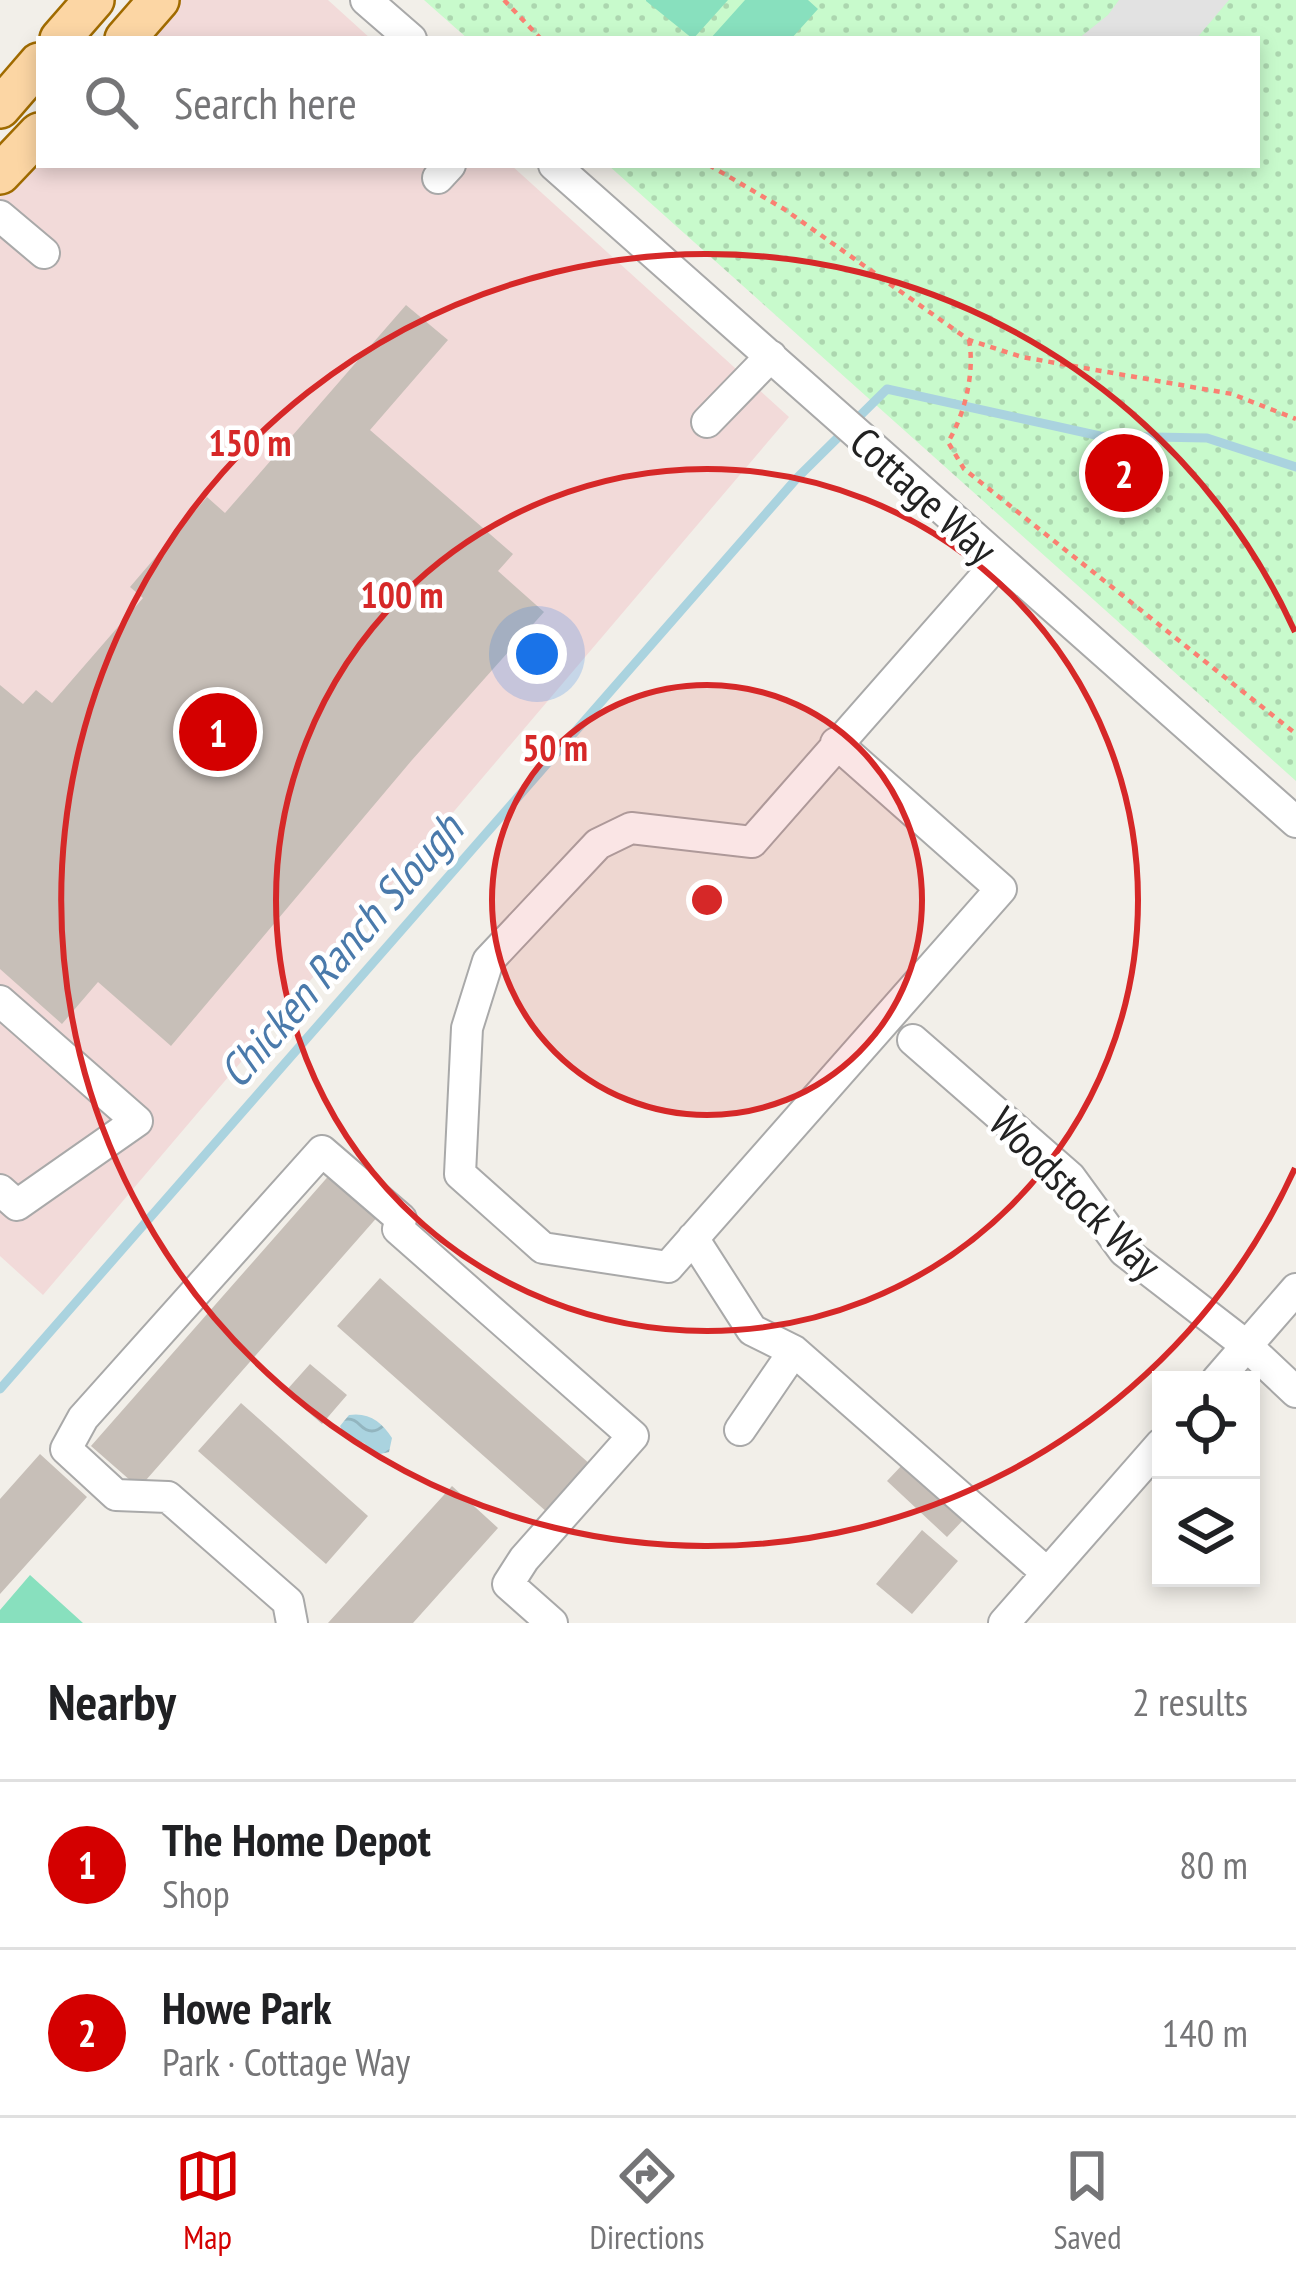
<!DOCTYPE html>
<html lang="en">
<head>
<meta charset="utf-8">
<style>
	:root { --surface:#fff; --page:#f2f2f2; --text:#202124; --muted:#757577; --line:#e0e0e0; --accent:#d40000 }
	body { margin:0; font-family:"PT Sans Narrow",sans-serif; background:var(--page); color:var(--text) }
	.controls { position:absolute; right:36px; bottom:36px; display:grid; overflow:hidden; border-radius:0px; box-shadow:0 6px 18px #0003 }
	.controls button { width:108px; height:108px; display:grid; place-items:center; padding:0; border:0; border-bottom:3px solid var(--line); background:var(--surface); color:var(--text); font:60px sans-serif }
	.you { position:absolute; left:537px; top:654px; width:42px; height:42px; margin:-30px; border:9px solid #fff; border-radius:50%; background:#1a73e8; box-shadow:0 0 0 18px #1a73e833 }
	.badge { display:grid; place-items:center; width:78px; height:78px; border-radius:50%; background:var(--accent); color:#fff; font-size:39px; font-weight:700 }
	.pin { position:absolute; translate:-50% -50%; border:6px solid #fff; box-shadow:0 3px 12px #0006 }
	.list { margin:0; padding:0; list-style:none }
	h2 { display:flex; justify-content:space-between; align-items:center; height:156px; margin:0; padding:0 48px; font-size:51px }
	h2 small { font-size:39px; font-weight:400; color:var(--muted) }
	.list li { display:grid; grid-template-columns:78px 1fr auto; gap:36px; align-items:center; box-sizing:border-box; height:168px; padding:0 48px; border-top:3px solid var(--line) }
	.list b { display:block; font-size:45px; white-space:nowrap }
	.list p { margin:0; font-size:39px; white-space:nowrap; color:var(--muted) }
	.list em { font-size:39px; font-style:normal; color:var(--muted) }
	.icon { flex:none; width:66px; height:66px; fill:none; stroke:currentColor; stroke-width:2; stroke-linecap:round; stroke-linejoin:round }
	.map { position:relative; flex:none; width:1296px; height:1623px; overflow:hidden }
	.search { position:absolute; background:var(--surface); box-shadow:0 6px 18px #0003; left:36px; right:36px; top:36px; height:132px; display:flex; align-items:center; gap:30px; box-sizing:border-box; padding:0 42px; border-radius:0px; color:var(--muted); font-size:45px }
	.sheet { height:492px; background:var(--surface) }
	nav { display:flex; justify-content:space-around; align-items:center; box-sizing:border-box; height:168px; border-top:3px solid var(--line); background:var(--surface); font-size:33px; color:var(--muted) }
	nav a { display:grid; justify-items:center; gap:6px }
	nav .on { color:var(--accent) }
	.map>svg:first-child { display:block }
	.commercial { fill:#f2dad9 }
	.park { fill:url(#park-dots) }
	.pitch { fill:#88e0be }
	.parking { fill:#e2e2e2 }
	.water { fill:url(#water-waves) }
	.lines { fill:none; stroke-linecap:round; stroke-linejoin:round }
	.stream { stroke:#aad3df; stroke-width:9 }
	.building { fill:#c7bfb8 }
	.minor-casing { stroke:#a9a9a9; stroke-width:34 }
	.major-casing { stroke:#a06b00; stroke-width:44 }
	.path { stroke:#fa8072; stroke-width:4.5; stroke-dasharray:6 6; stroke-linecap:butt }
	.minor { stroke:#fff; stroke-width:30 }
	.major { stroke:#fcd6a4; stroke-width:39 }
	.ring { fill:none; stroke:#d62828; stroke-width:6 }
	.labels { text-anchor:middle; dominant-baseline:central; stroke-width:9; stroke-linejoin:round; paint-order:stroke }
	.street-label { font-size:42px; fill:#222; stroke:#fff }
	.water-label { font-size:45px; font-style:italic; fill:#4a7aab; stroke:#fff }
	.centre { fill:#d62828; stroke:#fff; stroke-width:6 }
	.ring-label { font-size:36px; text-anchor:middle; font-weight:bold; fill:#d62828; stroke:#fff; stroke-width:9; stroke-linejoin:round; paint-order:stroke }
</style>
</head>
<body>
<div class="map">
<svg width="1296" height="1623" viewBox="0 0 1296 1623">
	<defs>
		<pattern id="park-dots" width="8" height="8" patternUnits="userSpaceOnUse" patternTransform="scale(3)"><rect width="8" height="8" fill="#c8facc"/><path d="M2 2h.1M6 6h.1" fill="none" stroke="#acd6af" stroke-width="1.8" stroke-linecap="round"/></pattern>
		<pattern id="water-waves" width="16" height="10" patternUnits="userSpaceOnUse" patternTransform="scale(3)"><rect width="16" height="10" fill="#aad3df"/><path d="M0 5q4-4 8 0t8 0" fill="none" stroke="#92b5bf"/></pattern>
	</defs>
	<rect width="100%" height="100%" fill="#f2efe9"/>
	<path class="commercial" d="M171,0H328L371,39H137Z
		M39,152V165H511L789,417L43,1295L0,1256V197Z"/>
	<path class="park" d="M424,0H1296V781L608,165H1257V39H468Z"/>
	<path class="pitch" d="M728,0L693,39L646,1V0Z
		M745,0H808L818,9L791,39H710Z
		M30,1575L83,1623H0V1610Z"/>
	<path class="parking" d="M1119,0H1229L1196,39H1078L1108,15Z"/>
	<path class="water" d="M349,1415C369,1412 382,1422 392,1438L389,1452L376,1455L364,1443L345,1437L340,1426Z"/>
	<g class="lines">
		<path class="stream" d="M0,1389L797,478L887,389L1100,436L1207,438L1296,467"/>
	</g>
	<path class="building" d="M406,305L448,340L370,430L513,554L498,571L544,612L412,760L171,1046L98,982L62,1024L0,969V685L23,704L36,690L52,703L143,598L130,587L207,497L225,513Z
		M332,1172L380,1214L139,1488L91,1446Z
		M380,1278L591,1465L548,1513L337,1326Z
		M310,1364L347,1395L322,1424L285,1392Z
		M241,1403L368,1516L326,1564L198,1451Z
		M40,1454L87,1497L0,1594V1499Z
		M904,1463L965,1518L947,1537L887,1481Z
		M452,1486L498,1528L413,1623H328Z
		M922,1530L958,1561L912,1614L876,1584Z"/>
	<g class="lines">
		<defs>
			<path id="minor" d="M366,0L411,39
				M554,165L1296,822
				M438,178L450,165
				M0,216L44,253
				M707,422L771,356
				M836,743L1001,889L668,1267L543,1248L460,1174L467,1028L488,961L598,844L631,828L752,842L999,561
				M0,1001L137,1121L17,1205L0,1190
				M913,1040L1070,1177L1124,1251L1247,1346L1296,1392
				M693,1238L752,1330L794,1351L1047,1573
				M1217,1380L1296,1289
				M740,1430L794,1351
				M292,1623L288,1602L168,1497L116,1495L66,1449L83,1418L322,1151L401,1219L398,1229L633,1436L524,1559L508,1584L552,1623
				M1004,1623L1161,1444"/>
			<path id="major" d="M60,39L94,0
				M125,39L159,0
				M0,108L39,63
				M0,174L39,133"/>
		</defs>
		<use href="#minor" class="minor-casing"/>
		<use href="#major" class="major-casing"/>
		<path class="path" d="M504,0L541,39
			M709,165L784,209L969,340L1022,357L1232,394L1296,419
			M969,340C975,372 965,414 948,442L964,469L1296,734"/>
		<use href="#minor" class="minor"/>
		<use href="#major" class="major"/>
	</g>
	<circle cx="707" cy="900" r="215" fill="#d62828" fill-opacity=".12"/>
	<g class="ring">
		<circle cx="707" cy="900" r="215"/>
		<circle cx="707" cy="900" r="431"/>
		<path d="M1295 1168A646 646 0 1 1 1295 632"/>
	</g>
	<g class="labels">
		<g class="street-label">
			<text transform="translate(924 495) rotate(42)">Cottage Way</text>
			<text transform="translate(1076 1193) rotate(45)">Woodstock Way</text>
		</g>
		<g class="water-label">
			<text transform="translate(340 950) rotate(-49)">Chicken Ranch Slough</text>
		</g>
	</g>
	<circle cx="707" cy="900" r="18" class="centre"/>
	<g class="ring-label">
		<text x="250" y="456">150 m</text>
		<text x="402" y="608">100 m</text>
		<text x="555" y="761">50 m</text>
	</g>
</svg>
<div class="controls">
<button><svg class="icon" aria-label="locate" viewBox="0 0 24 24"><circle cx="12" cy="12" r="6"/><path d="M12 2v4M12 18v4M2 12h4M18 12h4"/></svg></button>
<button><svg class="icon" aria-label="layers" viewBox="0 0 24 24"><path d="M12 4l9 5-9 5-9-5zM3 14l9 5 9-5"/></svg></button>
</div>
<div class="you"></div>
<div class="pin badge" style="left:218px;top:732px">1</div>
<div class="pin badge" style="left:1124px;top:473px">2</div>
<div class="search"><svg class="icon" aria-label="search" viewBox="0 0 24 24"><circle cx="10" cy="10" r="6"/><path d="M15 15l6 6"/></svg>Search here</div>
</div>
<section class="sheet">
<h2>Nearby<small>2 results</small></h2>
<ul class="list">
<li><span class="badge">1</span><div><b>The Home Depot</b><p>Shop</p></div><em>80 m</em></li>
<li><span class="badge">2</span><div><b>Howe Park</b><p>Park · Cottage Way</p></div><em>140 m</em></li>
</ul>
</section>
<nav>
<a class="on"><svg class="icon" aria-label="map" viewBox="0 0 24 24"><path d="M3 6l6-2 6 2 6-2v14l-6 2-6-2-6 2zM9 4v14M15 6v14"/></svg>Map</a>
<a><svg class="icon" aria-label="directions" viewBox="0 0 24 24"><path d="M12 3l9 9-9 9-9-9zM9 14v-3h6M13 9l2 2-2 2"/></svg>Directions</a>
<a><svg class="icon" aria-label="saved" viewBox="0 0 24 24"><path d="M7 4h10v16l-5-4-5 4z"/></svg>Saved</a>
</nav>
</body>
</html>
